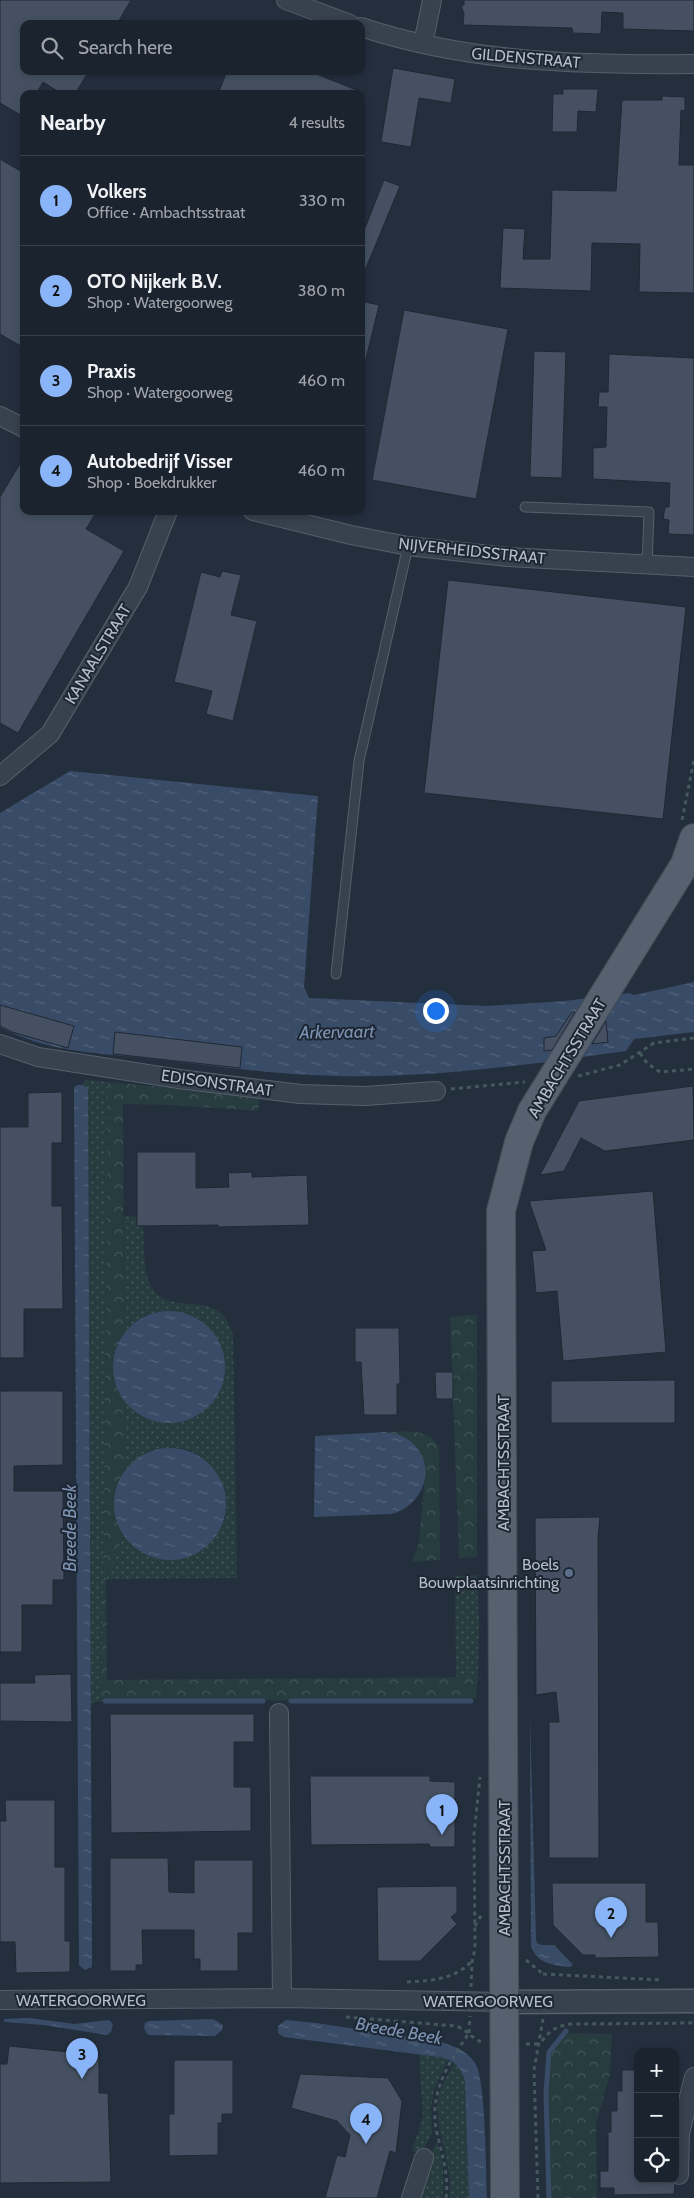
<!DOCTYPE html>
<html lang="en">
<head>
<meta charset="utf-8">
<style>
	:root { --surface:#1b232e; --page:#242b36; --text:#f1f3f6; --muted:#a0a4aa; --line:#39404a; --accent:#8ab4f8 }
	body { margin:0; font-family:Cabin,sans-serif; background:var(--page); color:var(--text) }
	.controls { position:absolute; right:15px; bottom:15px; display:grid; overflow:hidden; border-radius:10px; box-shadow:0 2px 8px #0003 }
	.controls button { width:45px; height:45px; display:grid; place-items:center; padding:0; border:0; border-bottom:1px solid var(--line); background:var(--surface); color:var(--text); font:25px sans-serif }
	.you { position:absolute; left:435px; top:1010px; width:18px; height:18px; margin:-12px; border:4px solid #fff; border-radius:50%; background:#1a73e8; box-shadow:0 0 0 8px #1a73e833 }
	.badge { display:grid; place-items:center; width:32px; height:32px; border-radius:50%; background:var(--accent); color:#111; font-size:16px; font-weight:700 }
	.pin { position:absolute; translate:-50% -41px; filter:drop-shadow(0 1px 2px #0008) }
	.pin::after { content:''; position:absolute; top:26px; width:18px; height:15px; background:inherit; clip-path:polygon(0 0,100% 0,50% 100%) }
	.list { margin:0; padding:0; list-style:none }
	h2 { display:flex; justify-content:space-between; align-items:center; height:65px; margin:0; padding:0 20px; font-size:21px }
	h2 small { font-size:16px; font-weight:400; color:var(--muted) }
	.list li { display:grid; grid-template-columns:32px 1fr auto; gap:15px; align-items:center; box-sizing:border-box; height:90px; padding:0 20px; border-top:1px solid var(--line) }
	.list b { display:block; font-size:19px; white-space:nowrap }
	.list p { margin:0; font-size:16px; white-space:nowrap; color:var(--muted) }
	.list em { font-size:16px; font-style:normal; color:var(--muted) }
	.icon { flex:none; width:28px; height:28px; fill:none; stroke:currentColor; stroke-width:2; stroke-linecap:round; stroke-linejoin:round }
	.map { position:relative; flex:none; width:694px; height:2198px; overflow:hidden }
	.search { position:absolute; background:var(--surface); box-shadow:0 2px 8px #0003; left:20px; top:20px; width:345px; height:55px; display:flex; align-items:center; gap:12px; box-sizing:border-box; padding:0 18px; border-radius:10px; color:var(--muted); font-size:19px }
	.panel { position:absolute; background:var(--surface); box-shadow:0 2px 8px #0003; left:20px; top:90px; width:345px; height:425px; border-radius:10px }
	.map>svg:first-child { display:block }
	.grass { fill:url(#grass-dots) }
	.forest { fill:url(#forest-crowns) }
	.water { fill:url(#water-ripples) }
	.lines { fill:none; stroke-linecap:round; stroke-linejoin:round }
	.stream { stroke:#394c67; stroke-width:5 }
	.building { fill:#455162; stroke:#1f2835 }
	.service-casing { stroke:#565f6c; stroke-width:11 }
	.minor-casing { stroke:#565f6c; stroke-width:20 }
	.tertiary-casing { stroke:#565f6c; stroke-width:25 }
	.primary-casing { stroke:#414a57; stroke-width:30 }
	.path { stroke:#44595c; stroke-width:3; stroke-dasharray:4 4; stroke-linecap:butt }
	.service { stroke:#38414e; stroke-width:9 }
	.minor { stroke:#38414e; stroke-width:18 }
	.tertiary { stroke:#38414e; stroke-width:22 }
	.primary { stroke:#56606e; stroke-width:28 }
	.service-dot { fill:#5c6f8a; stroke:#1d2633; stroke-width:2 }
	.labels { text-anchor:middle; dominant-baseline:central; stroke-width:4; stroke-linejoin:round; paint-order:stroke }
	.street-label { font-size:16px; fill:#b4bcc9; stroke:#1d2633 }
	.poi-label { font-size:16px; fill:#b4bcc9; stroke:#1d2633; text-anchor:end }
	.water-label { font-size:18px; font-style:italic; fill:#7c92b1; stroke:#1d2633 }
</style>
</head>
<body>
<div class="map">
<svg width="694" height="2198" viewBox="0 0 694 2198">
	<defs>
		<pattern id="grass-dots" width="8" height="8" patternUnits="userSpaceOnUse" patternTransform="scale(1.25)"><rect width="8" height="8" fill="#263c3f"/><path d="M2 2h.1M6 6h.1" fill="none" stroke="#435659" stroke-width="1.8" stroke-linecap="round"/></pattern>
		<pattern id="forest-crowns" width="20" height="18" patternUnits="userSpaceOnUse" patternTransform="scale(1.25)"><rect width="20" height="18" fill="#263c3f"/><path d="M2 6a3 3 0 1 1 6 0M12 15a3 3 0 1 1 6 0" fill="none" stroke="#435659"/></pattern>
		<pattern id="water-ripples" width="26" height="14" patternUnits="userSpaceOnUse" patternTransform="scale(1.25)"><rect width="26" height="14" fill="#394c67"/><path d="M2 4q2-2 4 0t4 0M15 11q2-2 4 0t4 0" fill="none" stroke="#53647b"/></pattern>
	</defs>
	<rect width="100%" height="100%" fill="#242f3e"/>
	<path class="grass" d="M85,1080L108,1082L102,1701L91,1703L88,1089L82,1085Z
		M124,1216L143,1217C144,1235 142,1270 151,1286C171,1321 219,1283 233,1335L237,1578L106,1579L124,1535L141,1552L209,1544C218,1534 227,1521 226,1506C224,1475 199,1441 163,1449C151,1452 137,1463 126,1470L124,1474V1400L139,1415L180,1422L199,1414L201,1320C175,1305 142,1308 124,1334Z
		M477,1575L479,1623L478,1677H456L455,1576Z
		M419,2054L448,2059L434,2090L431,2109L432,2133L420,2156L412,2150L423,2117Z
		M455,2062L463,2073L465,2081L469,2198H449C454,2165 435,2135 438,2102C439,2087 448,2075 455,2062Z
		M436,2142C443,2157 445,2181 442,2198H418Z"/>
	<path class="forest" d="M108,1082L260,1096L258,1111L169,1105L123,1104L124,1334L119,1340V1391L124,1400V1474L120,1479V1530L124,1535L106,1579L107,1680L478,1677L476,1699L102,1701Z
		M477,1315V1557L459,1558L450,1317Z
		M385,1432C406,1432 426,1427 439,1446L440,1560L412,1562L419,1542L425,1473C423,1449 408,1437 385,1432Z
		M569,2033L612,2034L610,2074L596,2124L597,2198H548L545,2072C547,2054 553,2041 569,2033Z"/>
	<path class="water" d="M70,771L318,796L304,987L309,998L488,1006L565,1001L629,993L634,995L694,982V1032L634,1039L626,1051C532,1064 435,1078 339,1076C277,1075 216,1066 155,1059C102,1053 48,1053 0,1027V813Z
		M77,1085H82L88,1088L92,1967L85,1970L79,1965L74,1088Z
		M113 1367a56 56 0 1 1 112 0a56 56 0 1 1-112 0Z
		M385,1432C394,1434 403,1435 410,1441C439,1464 424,1506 391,1514L314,1517L315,1436Z
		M114 1504a56 56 0 1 1 112 0a56 56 0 1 1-112 0Z
		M530,1717L536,1939L537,1943L542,1945H554C556,1947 572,1963 573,1965L570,1967C553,1965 537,1964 531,1946Z
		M30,2018L74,2024L109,2020L113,2024L111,2032L107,2035L44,2025L4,2022V2019Z
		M213,2019L223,2025L222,2030L215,2036L148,2035L144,2028L145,2023L149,2021Z
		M286,2020L316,2023L436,2041C451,2045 466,2049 475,2063C486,2079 486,2173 487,2198H469L465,2081C461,2066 454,2060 439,2057L284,2037L278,2033V2026Z"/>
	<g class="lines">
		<path class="stream" d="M105,1701H263
			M291,1701H471
			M549,2198L546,2094L549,2052L566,2031"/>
	</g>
	<path class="building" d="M0,0H131L117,24H24V71H89L75,94H62L43,82L36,94H24V117L0,103Z
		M464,0H694V31L623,29V13L602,12L601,34L573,33L572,28L463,25L464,14L461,5H464Z
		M393,68L455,79L451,103L419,98L411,147L381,142Z
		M227,71H309L364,93L218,94Z
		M563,89H598L596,112L578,111L577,132H552L553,94H563Z
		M662,96L685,97V111L681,110L679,165H694V293L639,292L640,244L592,243L591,291L500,288L503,228L525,229L523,259H550L552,190L616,191L622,100H662Z
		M0,159L24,173V348L0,334Z
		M384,180L400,186L361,280V238Z
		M361,301L379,305L366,359H361Z
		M404,310L508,329L476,499L372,480Z
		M534,351L566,352L562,478L530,477Z
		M609,354L694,358V535L668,534L669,520L663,519L665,507H669L670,483L593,479V448L606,447L607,407H598L599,392H608Z
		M24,457V511H97L86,529L124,551L18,733L0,723V497Z
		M222,571L241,575L231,615L257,621L233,721L206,714L212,691L174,682L201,572L220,577Z
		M448,580L686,607L663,819L424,793Z
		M0,1005L74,1026L68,1048L12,1032L0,1026Z
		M572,1012H575L552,1050L544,1051V1038L556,1036Z
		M606,1021L608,1042L592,1044Z
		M115,1032L242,1047L240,1068L113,1054Z
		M693,1086L694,1140L605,1151L581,1138L564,1171L540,1175L579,1101Z
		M62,1092V1143H52V1206H62L63,1309H24V1358H0V1127H28V1093Z
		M137,1152H196V1188L229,1187L228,1173L252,1172V1177L307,1175L309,1225L219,1227L218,1225L137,1226Z
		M653,1191L666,1352L563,1361L557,1291L536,1293L532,1251L546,1250L529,1201Z
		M355,1328H399L400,1384H397V1415H364L361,1362H355Z
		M435,1372H453V1399H436Z
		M675,1380V1423H551V1381Z
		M0,1391H63V1465L14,1466V1491H63L64,1580H53V1605H22V1652H0Z
		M600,1517L598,1537L599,1858H549V1722H559L556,1692L536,1695L535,1518Z
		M71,1674L72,1722L0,1721V1683H35L34,1675Z
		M110,1714H254V1742H234V1787H251V1831L111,1833Z
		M310,1776H430V1781L455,1782V1847H430L429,1844L311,1845Z
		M5,1800H55V1867H65V1941H70V1972L16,1973L15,1942H0V1821H6Z
		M110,1858H168L169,1892L194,1893V1860H253V1933H238V1971H200V1959H194V1930H142L143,1965H136V1971H110Z
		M552,1883H646V1922H658L659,1957L595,1958V1955H583L553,1925Z
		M457,1886V1912L451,1917L457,1924L420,1961H378L377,1887Z
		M9,2046L99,2055V2093H108L111,2182L0,2183V2064H7Z
		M174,2060H233V2114H222V2123H218V2155L169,2156V2114H174Z
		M622,2070H638V2179H669L675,2184L674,2194L614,2195V2188H600V2171H608V2132H611V2111H617V2091H622Z
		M300,2074L388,2078L402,2101L396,2153L390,2151L377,2198H325L337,2155L345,2157L350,2135L337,2121L291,2108Z"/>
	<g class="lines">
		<defs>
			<path id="service" d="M525,507L649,512L647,566
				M336,974L359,761L408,546"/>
			<path id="minor" d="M286,0L350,24
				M361,27C469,63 582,65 694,64
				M423,44L432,0
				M0,416L24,428
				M253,511L351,535L408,546L508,557L694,567
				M0,776L50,734L138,587L168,511
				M0,1044L38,1057L179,1079L300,1094L365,1096L436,1091
				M279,1713L282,1998
				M0,2000L282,1998L504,2002
				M679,2175L680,2133L694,2077
				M411,2198L424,2158"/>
			<path id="tertiary" d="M504,2002L694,2001"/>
			<path id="primary" d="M505,2198L501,1211L519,1142L532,1111L685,864L694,838"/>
		</defs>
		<use href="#service" class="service-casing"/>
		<use href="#minor" class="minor-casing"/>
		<use href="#tertiary" class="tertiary-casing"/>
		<use href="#primary" class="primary-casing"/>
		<path class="path" d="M682,820L694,760
			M640,1053L647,1063L660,1072L694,1069
			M578,1076L620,1065L654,1043L694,1038
			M451,1089L525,1082
			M475,1926L482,1914
			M526,1960L543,1974
			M543,1974L662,1980
			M407,1982C430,1981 455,1979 471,1962
			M471,1987L472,1962L475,1949L474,1834L480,1777
			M346,2017L456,2026C468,2030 473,2040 484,2043
			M469,2033L470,2016
			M542,2041C549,2031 557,2026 570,2024L694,2023
			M526,2044H540
			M446,2198C449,2175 442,2155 437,2133C428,2094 448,2064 469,2033
			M538,2198L534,2070L543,2019"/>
		<use href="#service" class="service"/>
		<use href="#minor" class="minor"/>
		<use href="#tertiary" class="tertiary"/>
		<use href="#primary" class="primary"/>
	</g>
	<circle class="service-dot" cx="569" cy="1573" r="5"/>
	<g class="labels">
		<g class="street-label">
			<text transform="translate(526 58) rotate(5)">GILDENSTRAAT</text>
			<text transform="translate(472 551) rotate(6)">NIJVERHEIDSSTRAAT</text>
			<text transform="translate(98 654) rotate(-59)">KANAALSTRAAT</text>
			<text transform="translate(567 1058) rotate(-59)">AMBACHTSSTRAAT</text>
			<text transform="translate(217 1083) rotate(8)">EDISONSTRAAT</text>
			<text transform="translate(503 1463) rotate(-90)">AMBACHTSSTRAAT</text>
			<text transform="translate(504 1868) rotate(-90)">AMBACHTSSTRAAT</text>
			<text x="81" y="2000">WATERGOORWEG</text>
			<text x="488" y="2001">WATERGOORWEG</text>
		</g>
		<g class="poi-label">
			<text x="559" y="1564">Boels<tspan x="559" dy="18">Bouwplaatsinrichting</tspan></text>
		</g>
		<g class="water-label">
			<text transform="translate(337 1032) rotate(-1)">Arkervaart</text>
			<text transform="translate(70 1528) rotate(-90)">Breede Beek</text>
			<text transform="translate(399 2031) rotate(10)">Breede Beek</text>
		</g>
	</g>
</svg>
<div class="controls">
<button>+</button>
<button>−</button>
<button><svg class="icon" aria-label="locate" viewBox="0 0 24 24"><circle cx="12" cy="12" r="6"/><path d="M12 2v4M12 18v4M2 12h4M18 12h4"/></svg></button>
</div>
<div class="you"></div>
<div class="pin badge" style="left:442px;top:1835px">1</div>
<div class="pin badge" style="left:611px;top:1938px">2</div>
<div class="pin badge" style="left:82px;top:2079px">3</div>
<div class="pin badge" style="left:366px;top:2144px">4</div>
<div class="search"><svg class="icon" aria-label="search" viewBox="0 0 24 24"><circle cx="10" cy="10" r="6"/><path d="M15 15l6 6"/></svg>Search here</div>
<section class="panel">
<h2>Nearby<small>4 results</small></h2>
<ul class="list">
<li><span class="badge">1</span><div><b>Volkers</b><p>Office · Ambachtsstraat</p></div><em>330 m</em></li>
<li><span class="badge">2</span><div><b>OTO Nijkerk B.V.</b><p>Shop · Watergoorweg</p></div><em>380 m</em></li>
<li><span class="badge">3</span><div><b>Praxis</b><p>Shop · Watergoorweg</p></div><em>460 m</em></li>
<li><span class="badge">4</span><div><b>Autobedrijf Visser</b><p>Shop · Boekdrukker</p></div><em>460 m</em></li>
</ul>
</section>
</div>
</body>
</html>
